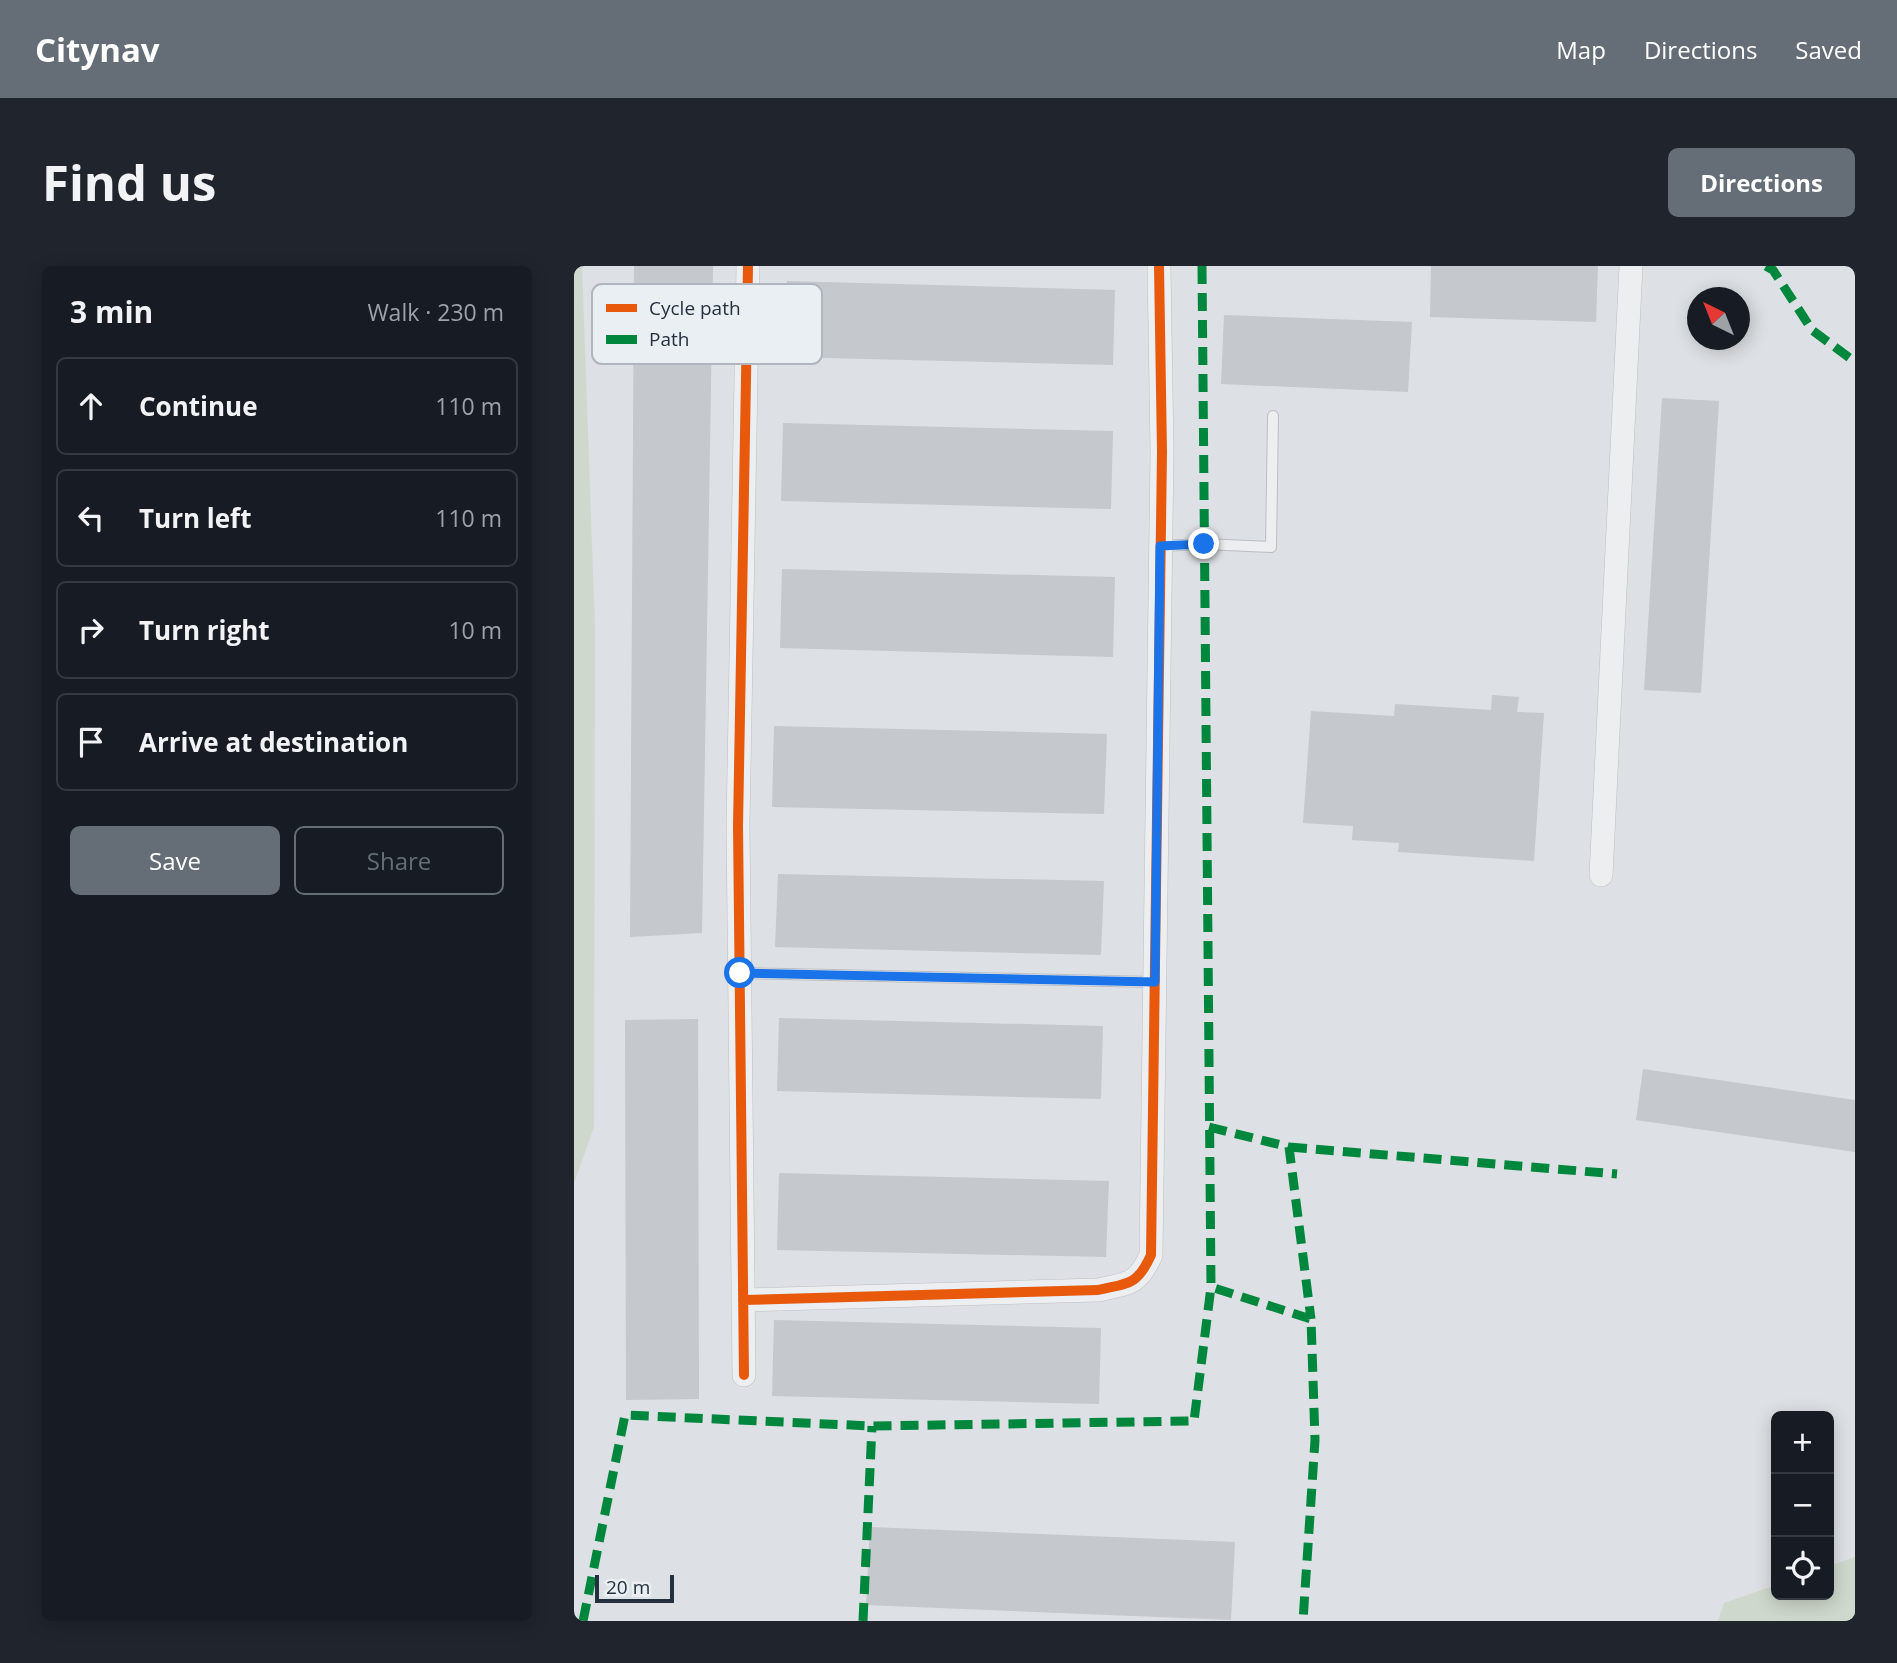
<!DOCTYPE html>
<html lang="en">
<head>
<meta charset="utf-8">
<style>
	:root { --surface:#171b24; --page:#20242c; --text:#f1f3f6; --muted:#9ea1a6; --line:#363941; --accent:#656e77 }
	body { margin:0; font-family:"Open Sans",sans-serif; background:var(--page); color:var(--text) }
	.controls { position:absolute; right:21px; bottom:21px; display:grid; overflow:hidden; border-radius:10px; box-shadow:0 4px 18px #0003 }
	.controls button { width:63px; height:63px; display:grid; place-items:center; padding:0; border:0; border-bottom:2px solid var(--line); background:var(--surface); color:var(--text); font:35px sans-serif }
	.compass { position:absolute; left:1113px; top:21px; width:63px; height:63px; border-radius:50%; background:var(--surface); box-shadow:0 4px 18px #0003; rotate:317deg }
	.scale { position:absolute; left:21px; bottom:18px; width:79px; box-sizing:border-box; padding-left:7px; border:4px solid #24303d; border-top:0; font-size:19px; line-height:24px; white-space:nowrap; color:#24303d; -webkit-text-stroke:5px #eaeff4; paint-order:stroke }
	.stop { position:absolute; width:21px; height:21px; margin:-16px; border:5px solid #1a73e8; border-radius:50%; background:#fff }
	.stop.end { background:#1a73e8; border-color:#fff; box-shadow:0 2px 7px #0008 }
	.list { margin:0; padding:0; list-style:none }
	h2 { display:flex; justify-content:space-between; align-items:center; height:91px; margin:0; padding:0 28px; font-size:30px }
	h2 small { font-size:23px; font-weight:400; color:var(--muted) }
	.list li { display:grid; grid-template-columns:46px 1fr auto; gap:21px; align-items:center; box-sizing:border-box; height:98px; margin:0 14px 14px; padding:0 14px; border:2px solid var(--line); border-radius:10px }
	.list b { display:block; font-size:26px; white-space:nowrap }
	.list em { font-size:23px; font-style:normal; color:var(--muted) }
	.actions { display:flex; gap:14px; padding:21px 28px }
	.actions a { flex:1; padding:16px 0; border:2px solid var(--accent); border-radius:10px; text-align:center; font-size:24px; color:var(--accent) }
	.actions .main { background:var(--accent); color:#fff }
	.icon { flex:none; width:38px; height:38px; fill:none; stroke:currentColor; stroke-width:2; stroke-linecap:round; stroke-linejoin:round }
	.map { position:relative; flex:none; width:1281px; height:1355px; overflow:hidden; border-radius:10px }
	header { display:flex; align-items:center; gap:42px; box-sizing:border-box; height:98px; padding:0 35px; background:var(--accent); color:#fff }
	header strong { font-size:33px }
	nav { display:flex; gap:38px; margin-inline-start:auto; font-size:24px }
	.intro { display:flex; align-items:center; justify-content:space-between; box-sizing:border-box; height:168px; padding:0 42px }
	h1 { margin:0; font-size:49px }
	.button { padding:18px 32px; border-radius:10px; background:var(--accent); color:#fff; font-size:24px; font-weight:700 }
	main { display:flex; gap:42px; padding:0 42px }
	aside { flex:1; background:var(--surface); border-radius:10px; box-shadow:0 4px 18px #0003 }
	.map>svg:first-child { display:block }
	.green { fill:#cfd8cd }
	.building { fill:#c5c8cc }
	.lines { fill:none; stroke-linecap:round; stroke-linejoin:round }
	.service-casing { stroke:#bcbec2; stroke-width:12 }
	.minor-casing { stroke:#bcbec2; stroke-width:24 }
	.service { stroke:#edeef0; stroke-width:10 }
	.minor { stroke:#edeef0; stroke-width:23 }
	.quiet { stroke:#00873e; stroke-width:9; stroke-dasharray:18 9; stroke-linecap:butt }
	.cycleway-casing { stroke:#eaeff4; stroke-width:15 }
	.cycleway { stroke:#e8590c; stroke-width:10 }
	.route { stroke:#1a73e8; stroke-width:9 }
	.key { fill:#eaeff4; stroke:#afb6bd; stroke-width:2 }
	.key-label { font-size:19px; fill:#24303d }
</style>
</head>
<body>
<header>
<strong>Citynav</strong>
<nav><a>Map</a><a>Directions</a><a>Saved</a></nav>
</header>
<div class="intro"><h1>Find us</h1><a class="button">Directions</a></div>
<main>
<aside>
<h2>3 min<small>Walk · 230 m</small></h2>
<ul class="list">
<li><svg class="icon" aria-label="ahead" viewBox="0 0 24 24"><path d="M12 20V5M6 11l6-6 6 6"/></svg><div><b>Continue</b></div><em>110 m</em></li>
<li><svg class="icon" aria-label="left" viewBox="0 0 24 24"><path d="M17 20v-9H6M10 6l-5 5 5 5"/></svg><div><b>Turn left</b></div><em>110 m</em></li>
<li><svg class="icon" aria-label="right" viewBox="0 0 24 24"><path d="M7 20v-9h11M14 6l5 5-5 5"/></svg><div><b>Turn right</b></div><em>10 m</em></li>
<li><svg class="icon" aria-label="arrive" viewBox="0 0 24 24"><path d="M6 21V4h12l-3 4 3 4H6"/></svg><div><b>Arrive at destination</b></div></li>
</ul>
<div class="actions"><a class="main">Save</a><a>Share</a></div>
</aside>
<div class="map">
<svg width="1281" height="1355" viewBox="0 0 1281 1355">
	<rect width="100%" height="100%" fill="#dde0e4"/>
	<path class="green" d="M0,0H8L21,361L20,861L0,917Z
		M1281,1291V1355H1144L1150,1337L1202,1319V1329H1255V1300Z"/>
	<path class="building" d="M60,0H139L128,667L56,671Z
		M857,0H1024L1022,56L856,51Z
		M213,15L541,24L539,99L211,91Z
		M650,49L838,56L834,126L647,118Z
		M1088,132L1145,135L1127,427L1070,424Z
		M209,157L539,165L537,243L207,235Z
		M208,303L541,311L539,391L206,382Z
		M918,429L945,431L943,446L970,447L960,595L824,586L825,577L778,574L779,560L729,557L737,445L820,450L821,438L917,444Z
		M200,460L533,468L530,548L198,541Z
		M204,608L530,615L527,689L201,681Z
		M205,752L529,760L527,833L203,825Z
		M124,753L125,1133L52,1134L51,754Z
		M1069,803L1281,834V886L1062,854Z
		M205,907L535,915L532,991L203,984Z
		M200,1054L527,1062L525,1138L198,1130Z
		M296,1261L661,1276L657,1354L292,1339Z"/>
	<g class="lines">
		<defs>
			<path id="service" d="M586,280L630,278L697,281L699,150
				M165,707L581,716"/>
			<path id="minor" d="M1027,609L1057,0
				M169,1034L524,1024C554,1017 563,1020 577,989L588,186L585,0
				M170,1109L164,560L174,0"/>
		</defs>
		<use href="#service" class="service-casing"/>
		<use href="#minor" class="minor-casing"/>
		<use href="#service" class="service"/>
		<use href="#minor" class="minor"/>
		<path class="quiet" d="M628,0L637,1021L737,1053L741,1174L729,1355
			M1192,0L1199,4L1238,64L1281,96
			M635,861L715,881L737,1053
			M715,881L1043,908
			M9,1355L51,1149L298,1160L620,1155L637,1021
			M289,1355L298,1160"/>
		<defs>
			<path id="cycleway" d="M169,1034L524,1024C554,1017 563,1020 577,989L588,186L585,0
				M170,1109L164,560L174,0"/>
		</defs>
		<use href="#cycleway" class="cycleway-casing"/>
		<use href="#cycleway" class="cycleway"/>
	</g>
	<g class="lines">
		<path class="route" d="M166,707L581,716L586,280L630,278"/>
	</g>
	<rect x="18" y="18" width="230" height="80" rx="10" class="key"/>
	<rect x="32" y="38" width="31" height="8" fill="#e8590c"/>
	<rect x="32" y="69" width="31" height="9" fill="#00873e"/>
	<g class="key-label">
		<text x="75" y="49">Cycle path</text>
		<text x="75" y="80">Path</text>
	</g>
</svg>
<div class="controls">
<button>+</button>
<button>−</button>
<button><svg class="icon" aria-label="locate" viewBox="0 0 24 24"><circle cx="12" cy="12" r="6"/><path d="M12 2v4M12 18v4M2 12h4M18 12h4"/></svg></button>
</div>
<svg class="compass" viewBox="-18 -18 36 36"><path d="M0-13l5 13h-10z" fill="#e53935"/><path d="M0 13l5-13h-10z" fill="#9ea1a6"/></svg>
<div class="scale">20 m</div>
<div class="stop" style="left:166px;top:707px"></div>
<div class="stop end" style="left:630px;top:278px"></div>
</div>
</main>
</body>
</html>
